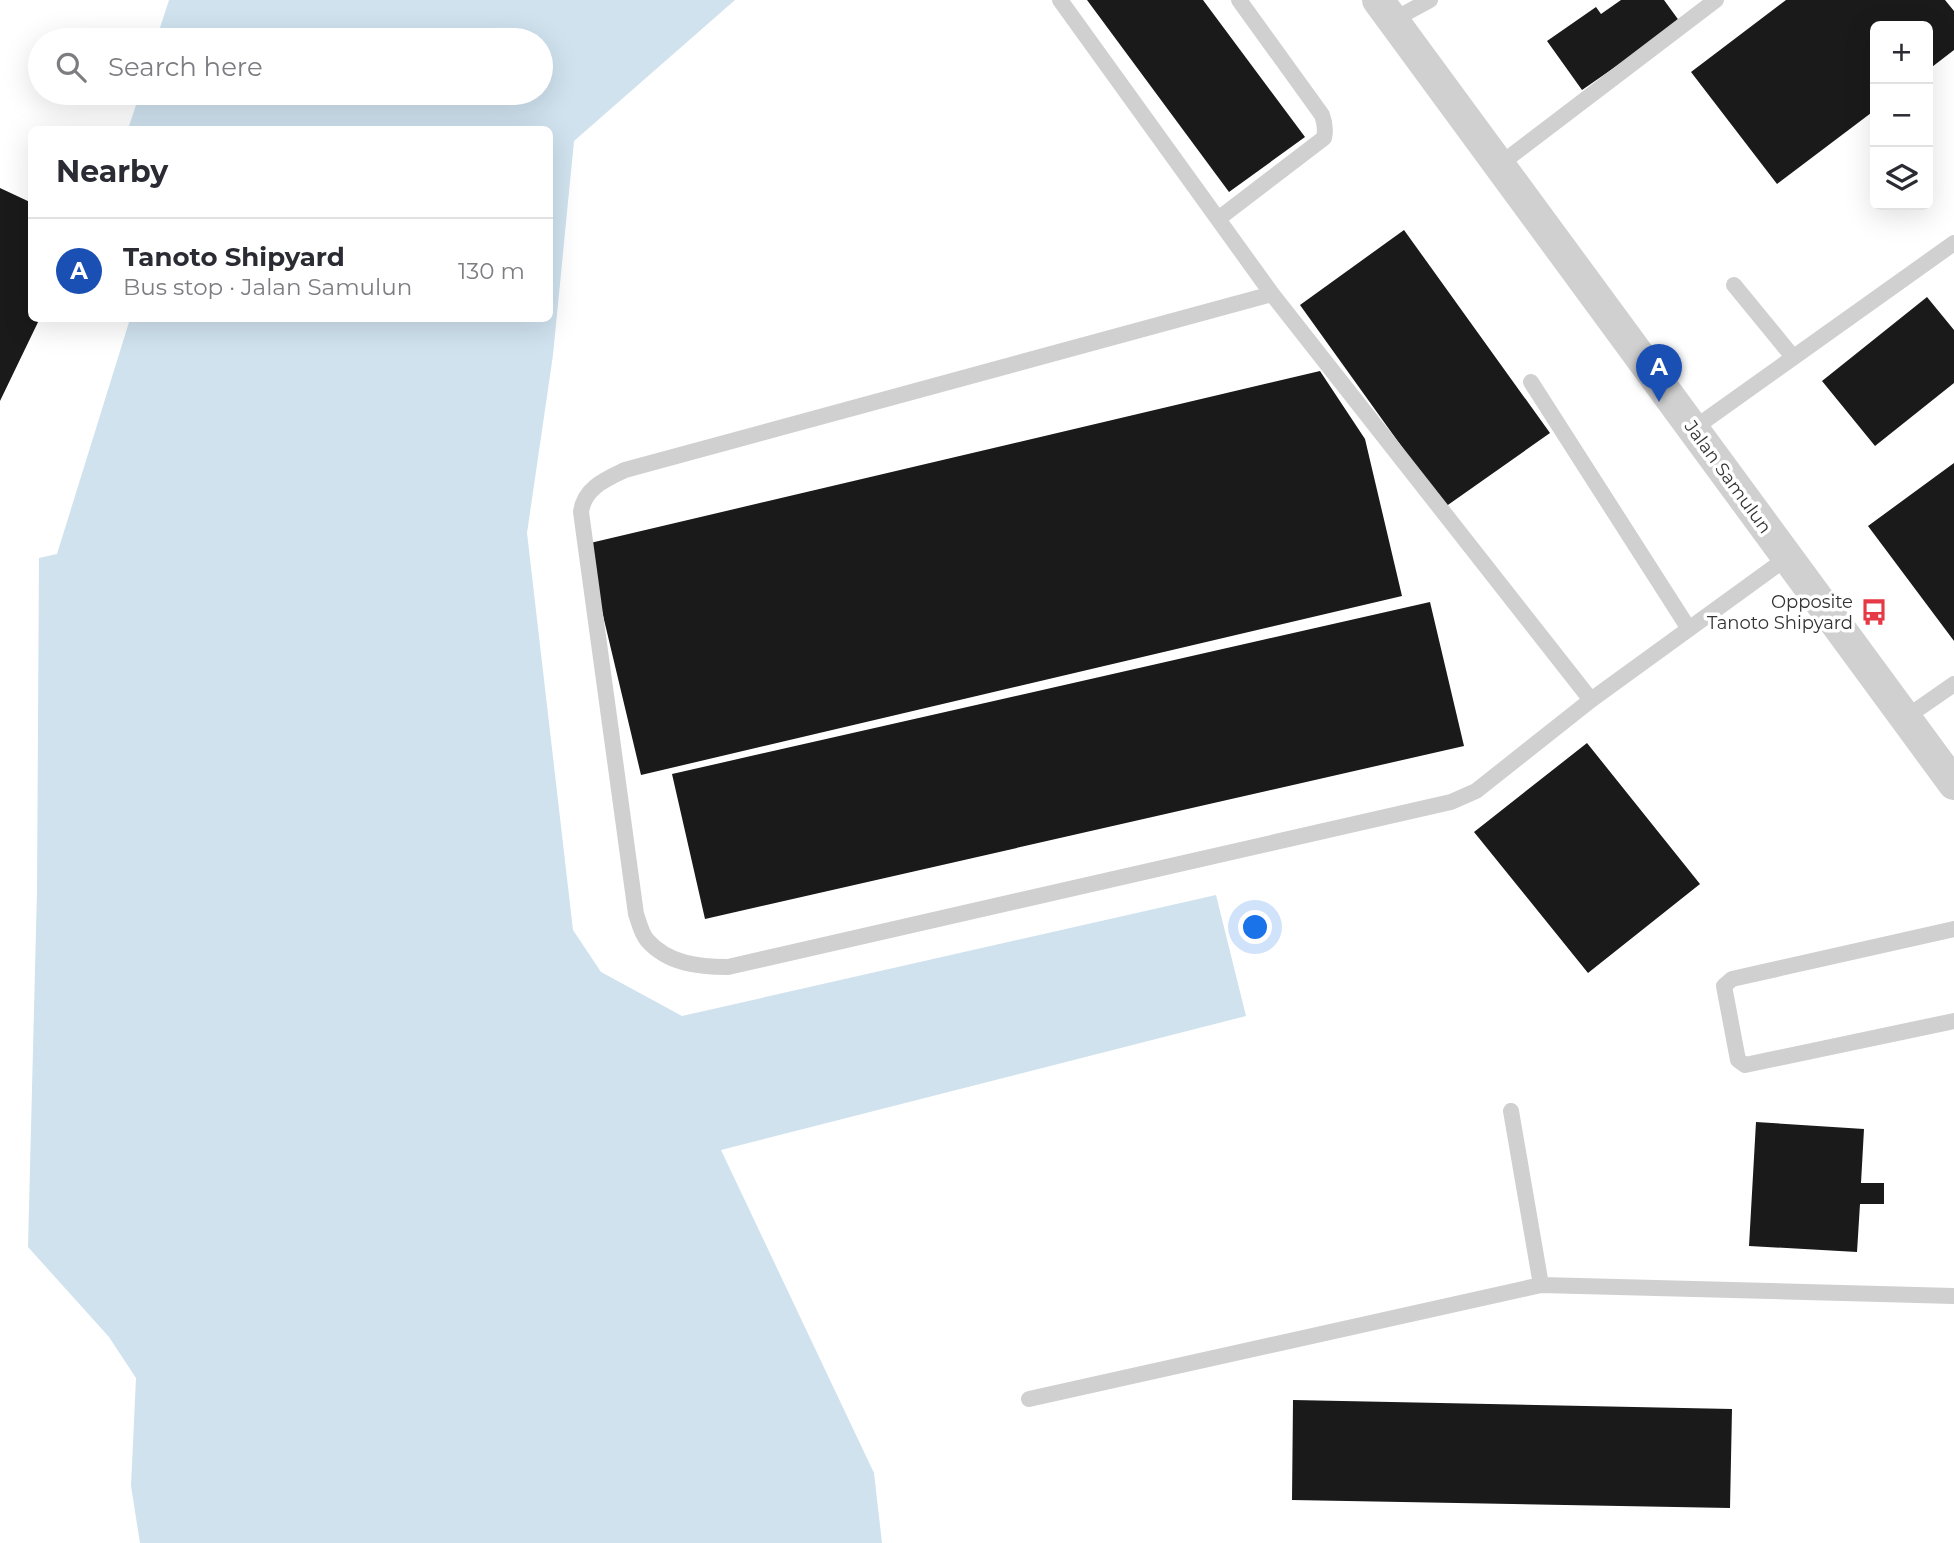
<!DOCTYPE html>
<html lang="en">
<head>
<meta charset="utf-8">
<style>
	:root { --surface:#fff; --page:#f2f2f3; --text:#2b2b33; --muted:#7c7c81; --line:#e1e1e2; --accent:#e63946 }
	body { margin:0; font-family:Montserrat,sans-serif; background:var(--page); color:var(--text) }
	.controls { position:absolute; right:21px; top:21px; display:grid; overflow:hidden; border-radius:10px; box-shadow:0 7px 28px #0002 }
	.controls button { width:63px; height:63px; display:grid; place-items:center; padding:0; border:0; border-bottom:2px solid var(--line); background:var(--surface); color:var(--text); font:35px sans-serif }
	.you { position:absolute; left:1256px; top:928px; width:24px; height:24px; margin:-18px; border:5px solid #fff; border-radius:50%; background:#1a73e8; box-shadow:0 0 0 10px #1a73e833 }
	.badge { display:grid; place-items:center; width:46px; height:46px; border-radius:50%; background:var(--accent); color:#fff; font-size:23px; font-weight:700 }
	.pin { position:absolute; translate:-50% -58px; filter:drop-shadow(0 2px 4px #0008) }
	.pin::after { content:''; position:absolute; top:37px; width:24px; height:21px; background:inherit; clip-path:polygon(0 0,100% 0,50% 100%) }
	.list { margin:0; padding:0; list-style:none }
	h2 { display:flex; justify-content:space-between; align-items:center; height:91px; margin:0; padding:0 28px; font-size:30px }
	h2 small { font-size:23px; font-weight:400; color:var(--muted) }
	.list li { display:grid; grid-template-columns:46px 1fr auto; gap:21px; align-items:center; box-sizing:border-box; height:105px; padding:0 28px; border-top:2px solid var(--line) }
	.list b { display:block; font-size:26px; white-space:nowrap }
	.list p { margin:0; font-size:23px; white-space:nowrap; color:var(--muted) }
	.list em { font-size:23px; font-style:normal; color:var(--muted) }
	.icon { flex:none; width:38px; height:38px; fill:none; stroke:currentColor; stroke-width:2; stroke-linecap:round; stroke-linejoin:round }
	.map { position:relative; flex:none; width:1954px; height:1543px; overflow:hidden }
	.search { position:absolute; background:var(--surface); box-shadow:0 7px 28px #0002; left:28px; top:28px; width:525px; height:77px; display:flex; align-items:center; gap:18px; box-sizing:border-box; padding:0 24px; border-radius:38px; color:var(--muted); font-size:26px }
	.panel { position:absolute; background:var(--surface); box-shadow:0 7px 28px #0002; left:28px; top:126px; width:525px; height:196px; border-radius:10px }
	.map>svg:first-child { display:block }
	.water { fill:#cfe2ee }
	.building { fill:#1a1a1a }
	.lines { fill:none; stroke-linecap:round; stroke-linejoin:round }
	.service { stroke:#d0d0d0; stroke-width:16 }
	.minor { stroke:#d0d0d0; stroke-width:32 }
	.labels { text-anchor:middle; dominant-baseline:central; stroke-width:7; stroke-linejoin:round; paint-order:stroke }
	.street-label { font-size:18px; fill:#333; stroke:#fff }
	.poi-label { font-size:18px; fill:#333; stroke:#fff; text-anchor:end }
</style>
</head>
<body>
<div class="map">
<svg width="1954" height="1543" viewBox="0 0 1954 1543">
	<rect width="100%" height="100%" fill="#fff"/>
	<path class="water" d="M169,0H735L574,141L553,355L527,533L573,930L601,972L682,1016L1216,895L1246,1016L721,1150L874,1473L882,1543H140L131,1486L136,1378L109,1337L28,1247L37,891L39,558L57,554L130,319L550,318V130L128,129L140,93H541V40H156Z"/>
	<path class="building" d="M1087,0H1203L1305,137L1229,192Z
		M1621,0H1664L1680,22L1582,90L1547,41L1596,7L1601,14Z
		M1786,0H1945L1954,11V50L1928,70V26H1875V110L1777,184L1691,72Z
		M0,188L32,203V318H40L0,401Z
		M1404,230L1550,433L1445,507L1300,305Z
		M1927,297L1954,330V383L1875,446L1822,381Z
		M1320,371L1365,439L1402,596L641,775L586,544Z
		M1954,463V641L1868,526Z
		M1430,602L1464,746L705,919L672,774Z
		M1587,743L1700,884L1588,973L1474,832Z
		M1756,1122L1864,1129L1861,1183H1884V1204H1860L1857,1252L1749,1246Z
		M1293,1400L1732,1409L1730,1508L1292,1500Z"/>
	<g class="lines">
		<path class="service" d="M1060,0L1272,294L1591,700
			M1393,20L1430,0
			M1499,165L1716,0
			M1218,219L1324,138C1326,129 1325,123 1322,115L1239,0
			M1734,285L1793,357
			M1272,294L625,470C606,479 584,488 581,512L636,914C639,922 641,933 647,940C668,964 699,967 728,967L1451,802L1476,791L1591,700L1788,557
			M1531,382L1689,629
			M1693,429L1954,243
			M1905,718L1954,684
			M1954,929L1732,979L1724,986L1738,1060L1745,1065L1954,1021
			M1511,1111L1541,1285
			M1029,1399L1541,1285L1954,1296"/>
		<path class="minor" d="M1378,0L1954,784"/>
	</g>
	<defs>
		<symbol id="bus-bare" viewBox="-9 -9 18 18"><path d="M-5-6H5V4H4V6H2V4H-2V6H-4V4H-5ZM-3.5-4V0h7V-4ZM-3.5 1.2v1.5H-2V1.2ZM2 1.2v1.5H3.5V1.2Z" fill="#e63946" stroke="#fff" stroke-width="2.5" paint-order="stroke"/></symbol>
	</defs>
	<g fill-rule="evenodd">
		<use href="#bus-bare" x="1855" y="593" width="38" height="38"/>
	</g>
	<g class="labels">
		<g class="street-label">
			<text transform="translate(1728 477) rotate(54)">Jalan Samulun</text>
		</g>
		<g class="poi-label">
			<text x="1853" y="602">Opposite<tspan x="1853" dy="21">Tanoto Shipyard</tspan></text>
		</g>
	</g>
</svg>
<div class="controls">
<button>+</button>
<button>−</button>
<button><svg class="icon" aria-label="layers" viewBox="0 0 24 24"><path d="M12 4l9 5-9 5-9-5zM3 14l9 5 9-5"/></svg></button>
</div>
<div class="you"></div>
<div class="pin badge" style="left:1659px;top:402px;background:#1a4fb4">A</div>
<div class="search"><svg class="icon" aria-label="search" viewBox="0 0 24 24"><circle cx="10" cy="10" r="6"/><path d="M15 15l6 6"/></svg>Search here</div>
<section class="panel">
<h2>Nearby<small></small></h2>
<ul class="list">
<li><span class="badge" style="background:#1a4fb4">A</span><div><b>Tanoto Shipyard</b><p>Bus stop · Jalan Samulun</p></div><em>130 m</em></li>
</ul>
</section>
</div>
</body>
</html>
